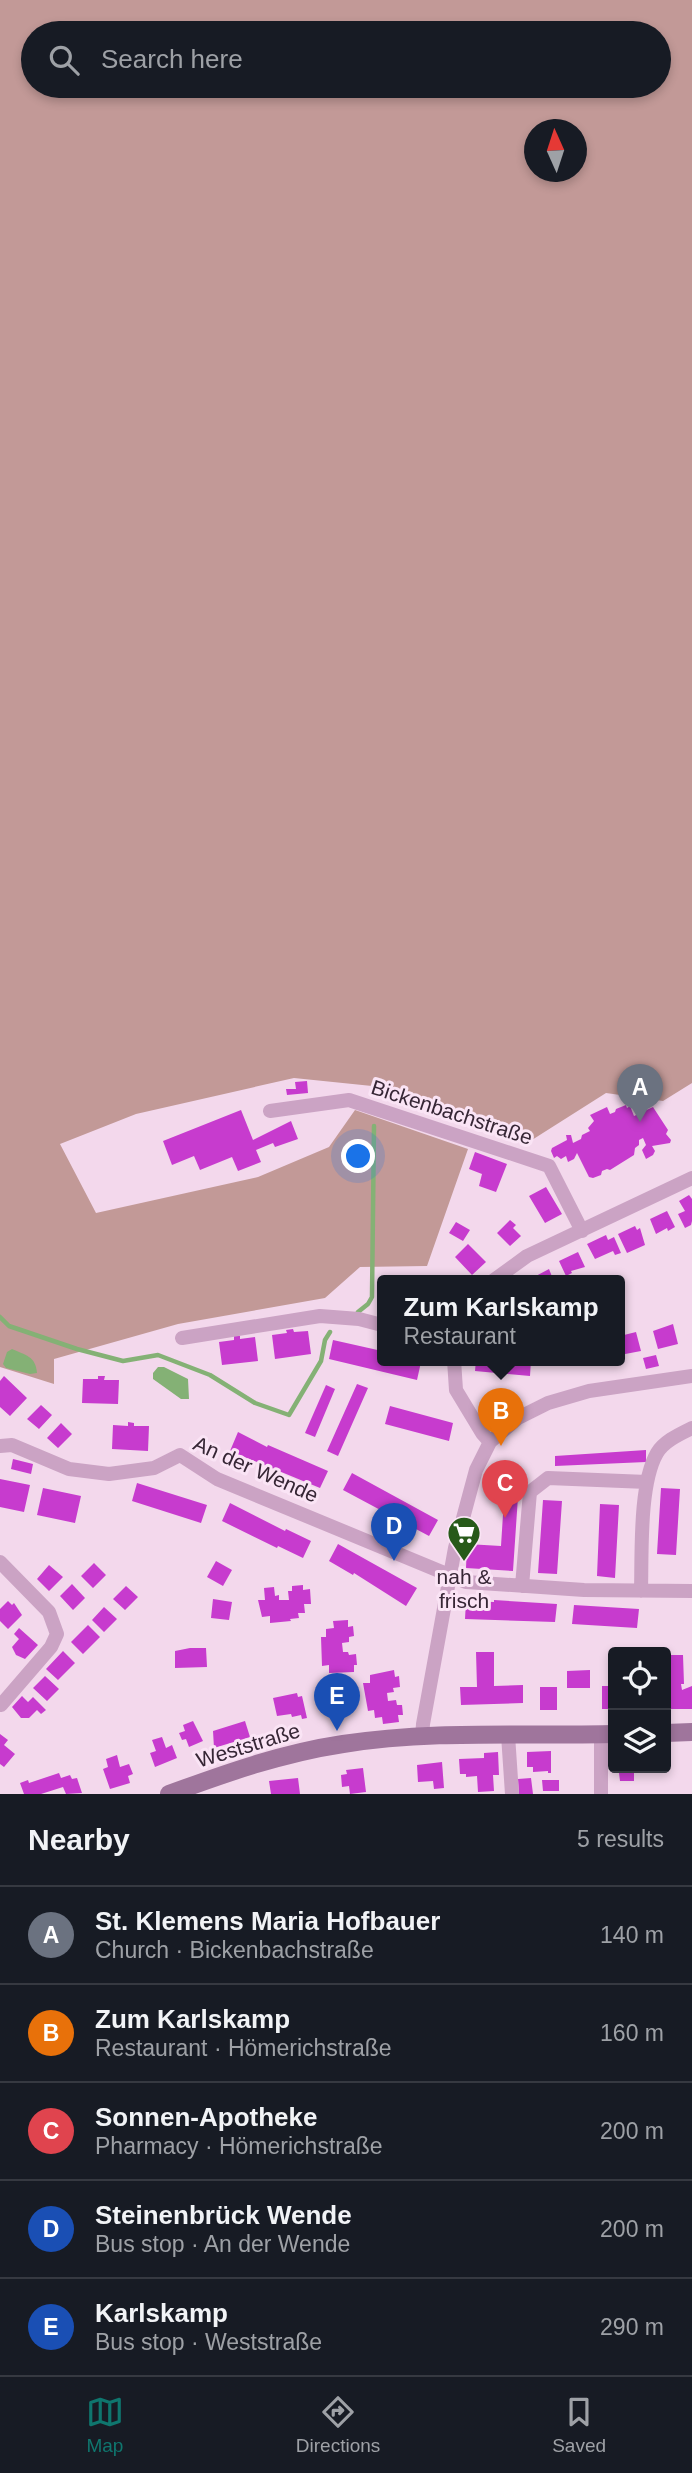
<!DOCTYPE html>
<html lang="en">
<head>
<meta charset="utf-8">
<style>
	:root { --surface:#171b24; --page:#20242c; --text:#f1f3f6; --muted:#9ea1a6; --line:#363941; --accent:#0f766e }
	body { margin:0; font-family:Arial,sans-serif; background:var(--page); color:var(--text) }
	.controls { position:absolute; right:21px; bottom:21px; display:grid; overflow:hidden; border-radius:7px; box-shadow:0 4px 10px #0003 }
	.controls button { width:63px; height:63px; display:grid; place-items:center; padding:0; border:0; border-bottom:2px solid var(--line); background:var(--surface); color:var(--text); font:35px sans-serif }
	.compass { position:absolute; left:524px; top:119px; width:63px; height:63px; border-radius:50%; background:var(--surface); box-shadow:0 4px 10px #0003; rotate:357deg }
	.you { position:absolute; left:359px; top:1157px; width:24px; height:24px; margin:-18px; border:5px solid #fff; border-radius:50%; background:#1a73e8; box-shadow:0 0 0 10px #1a73e833 }
	.badge { display:grid; place-items:center; width:46px; height:46px; border-radius:50%; background:var(--accent); color:#fff; font-size:23px; font-weight:700 }
	.pin { position:absolute; translate:-50% -58px; filter:drop-shadow(0 2px 4px #0008) }
	.pin::after { content:''; position:absolute; top:37px; width:24px; height:21px; background:inherit; clip-path:polygon(0 0,100% 0,50% 100%) }
	.popup { position:absolute; left:377px; top:1275px; width:248px; height:91px; box-sizing:border-box; display:grid; place-content:center; border-radius:7px; background:var(--surface); filter:drop-shadow(0 2px 5px #0005); font-size:23px; white-space:nowrap; color:var(--muted) }
	.popup b { font-size:26px; color:var(--text) }
	.popup::after { content:''; position:absolute; left:50%; top:100%; margin-left:-14px; border:14px solid transparent; border-top-color:var(--surface) }
	.list { margin:0; padding:0; list-style:none }
	h2 { display:flex; justify-content:space-between; align-items:center; height:91px; margin:0; padding:0 28px; font-size:30px }
	h2 small { font-size:23px; font-weight:400; color:var(--muted) }
	.list li { display:grid; grid-template-columns:46px 1fr auto; gap:21px; align-items:center; box-sizing:border-box; height:98px; padding:0 28px; border-top:2px solid var(--line) }
	.list b { display:block; font-size:26px; white-space:nowrap }
	.list p { margin:0; font-size:23px; white-space:nowrap; color:var(--muted) }
	.list em { font-size:23px; font-style:normal; color:var(--muted) }
	.icon { flex:none; width:38px; height:38px; fill:none; stroke:currentColor; stroke-width:2; stroke-linecap:round; stroke-linejoin:round }
	.map { position:relative; flex:none; width:692px; height:1794px; overflow:hidden }
	.search { position:absolute; background:var(--surface); box-shadow:0 4px 10px #0003; left:21px; right:21px; top:21px; height:77px; display:flex; align-items:center; gap:18px; box-sizing:border-box; padding:0 24px; border-radius:38px; color:var(--muted); font-size:26px }
	.sheet { height:581px; background:var(--surface) }
	nav { display:flex; justify-content:space-around; align-items:center; box-sizing:border-box; height:98px; border-top:2px solid var(--line); background:var(--surface); font-size:19px; color:var(--muted) }
	nav a { display:grid; justify-items:center; gap:4px }
	nav .on { color:var(--accent) }
	.map>svg:first-child { display:block }
	.green { fill:#c29997; fill-rule:evenodd }
	.water { fill:#84b175 }
	.lines { fill:none; stroke-linecap:round; stroke-linejoin:round }
	.stream { stroke:#84b175; stroke-width:4.5 }
	.building { fill:#c73bce }
	.street { stroke:#cba3c4; stroke-width:14 }
	.secondary { stroke:#9f759c; stroke-width:18 }
	.labels { text-anchor:middle; dominant-baseline:central; stroke-width:6; stroke-linejoin:round; paint-order:stroke }
	.street-label { font-size:21px; fill:#362635; stroke:#fae4f5 }
	.poi-label { font-size:21px; fill:#362635; stroke:#fae4f5 }
</style>
</head>
<body>
<div class="map">
<svg width="692" height="1794" viewBox="0 0 692 1794">
	<rect width="100%" height="100%" fill="#f3d8ec"/>
	<path class="green" d="M0,0H692V1083L663,1101L606,1093L524,1145L372,1086L294,1078L136,1114L60,1144L96,1213L258,1177L329,1147L355,1110L468,1149L427,1266L360,1267L325,1298L178,1324L54,1359V1384L0,1367ZM33,33H659V86H33ZM534,130H576V172H534Z"/>
	<path class="water" d="M12,1349C25,1355 36,1356 37,1373L30,1374L6,1368L3,1364L7,1352Z
		M158,1367H164L188,1379L189,1399H181L153,1379V1373Z"/>
	<g class="lines">
		<path class="stream" d="M358,1312L368,1304L372,1297L374,1126
			M0,1317L9,1326L77,1349L123,1361L158,1355L210,1375L255,1403L289,1415L321,1361L325,1340L330,1332"/>
	</g>
	<path class="building" d="M307,1081L308,1093L287,1095L286,1089H296L295,1082Z
		M626,1105L627,1108L630,1106L634,1116L653,1107L668,1130L666,1134L671,1140L670,1143L652,1146L655,1151L653,1155L646,1159L642,1150L646,1145L643,1138L639,1140V1145L635,1148L634,1155L610,1170L607,1169L602,1171L601,1175L593,1178L589,1177L577,1153L574,1159L568,1162L566,1156L561,1159L557,1156L554,1158L551,1151L552,1148L567,1140L566,1135H571L573,1143L581,1139L582,1135L590,1131L588,1128L594,1121L590,1115L607,1107L610,1114L615,1112L616,1109Z
		M241,1110L253,1140L291,1121L298,1139L275,1147L273,1143L256,1150L261,1162L238,1171L232,1157L200,1170L194,1156L172,1165L163,1141Z
		M475,1152L507,1164L496,1192L479,1186L482,1174L469,1169Z
		M546,1187L562,1214L545,1223L529,1196Z
		M689,1195L692,1199V1221L691,1225L685,1228L678,1214L685,1211L679,1201Z
		M667,1211L675,1227L668,1231L667,1228L656,1234L650,1219Z
		M510,1220L516,1225L513,1228L521,1236L510,1246L497,1233Z
		M456,1222L470,1230L463,1241L449,1233Z
		M635,1226L637,1230L640,1228L645,1245L627,1253L618,1234Z
		M606,1235L608,1240L614,1237L621,1253L615,1255L613,1251L595,1259L587,1244Z
		M468,1244L486,1262L472,1275L455,1257Z
		M578,1252L585,1267L571,1271L572,1273L566,1276L559,1261Z
		M549,1269L553,1279L535,1280L534,1277Z
		M673,1324L678,1344L658,1349L653,1331Z
		M293,1329L294,1332L308,1331L311,1354L275,1359L272,1335L287,1333L286,1330Z
		M636,1332L641,1351L620,1355V1336Z
		M234,1336H240V1339L255,1337L258,1361L222,1365L219,1342L234,1340Z
		M333,1340L382,1351V1360L421,1362L417,1380L329,1359Z
		M656,1355L659,1366L646,1369L643,1358Z
		M476,1360H531L530,1376L475,1371Z
		M4,1376L27,1398L10,1416L0,1407V1381Z
		M98,1376H105L104,1380H119L118,1404L82,1403L83,1379H98Z
		M357,1384L368,1388L338,1456L327,1451Z
		M326,1385L335,1389L315,1437L305,1433Z
		M41,1405L52,1415L39,1429L27,1419Z
		M390,1406L453,1423L449,1441L385,1424Z
		M128,1422L134,1423V1426H149L148,1451L112,1449L113,1425L128,1426Z
		M61,1423L72,1434L58,1448L47,1438Z
		M238,1432L267,1447L268,1445L328,1471L320,1488L230,1451Z
		M646,1450V1462L555,1466V1456Z
		M13,1459L33,1464L31,1474L11,1469Z
		M503,1465L520,1467L513,1571L466,1568L467,1544L501,1546L505,1483H502Z
		M352,1473L438,1520L429,1536L343,1490Z
		M0,1479L30,1485L24,1512L0,1507Z
		M137,1483L207,1505L201,1523L132,1501Z
		M43,1488L81,1496L75,1523L37,1515Z
		M661,1488L680,1489L676,1555L657,1554Z
		M543,1500L562,1501L557,1574L538,1573Z
		M230,1503L285,1531L286,1529L311,1541L303,1558L278,1546L277,1548L222,1521Z
		M600,1504L619,1505L615,1578L597,1576Z
		M338,1544L417,1588L406,1606L354,1573L353,1575L329,1561Z
		M216,1561L232,1570L223,1586L207,1577Z
		M94,1563L106,1575L93,1588L81,1576Z
		M49,1565L63,1577L49,1591L37,1579Z
		M72,1584L85,1598L73,1610L60,1596Z
		M303,1585V1590L310,1589L311,1604H304L305,1613H298L299,1618L290,1619L291,1621L270,1623V1616L262,1617L258,1600H265L264,1588L274,1587L275,1596L279,1595V1600H289L288,1591H292V1586Z
		M126,1586L138,1597L125,1610L113,1599Z
		M213,1599L232,1602L229,1620L211,1618Z
		M494,1600L557,1604L555,1622L465,1619L466,1601L494,1602Z
		M8,1601L12,1605L14,1603L22,1615L8,1629L0,1621V1609Z
		M574,1605L639,1609L637,1628L572,1624Z
		M104,1607L117,1619L104,1632L92,1620Z
		M348,1620V1627L353,1626L354,1636L349,1637V1642L342,1643L343,1652H348L349,1655L356,1654L357,1665H354V1672L329,1673V1665L322,1666L321,1637H326V1629L334,1628L333,1621Z
		M88,1625L100,1637L83,1654L71,1642Z
		M19,1628L38,1645L25,1659L16,1655L12,1647L19,1639L14,1634Z
		M190,1648H206L207,1667L175,1668V1651Z
		M63,1651L75,1663L58,1680L46,1669Z
		M476,1652H494V1686L523,1685V1703L461,1705L460,1687H477Z
		M666,1655H683L684,1684H681L682,1690L692,1686V1709H667Z
		M394,1670L395,1677L399,1676L400,1687L393,1688L394,1692L387,1693L388,1701L396,1700L397,1705H402L403,1715H398L399,1722L383,1724L382,1717L375,1718L374,1710L368,1711L363,1683H370V1675Z
		M590,1670V1688H567V1671Z
		M45,1676L59,1689L47,1701L33,1688Z
		M602,1686H613V1709H602Z
		M540,1687H557V1710H540Z
		M297,1693L298,1697L302,1696L307,1718L302,1719L301,1715L292,1717L291,1714L277,1716L273,1698Z
		M22,1696L28,1702L33,1697L46,1710L41,1714L37,1710L29,1718H21L12,1707Z
		M193,1721L203,1741L189,1747L186,1739L182,1740L179,1733L185,1731L183,1725Z
		M245,1721L250,1737L214,1748L213,1731Z
		M0,1734L8,1740L4,1745L15,1754L4,1767L0,1764Z
		M162,1737L166,1748L172,1745L177,1758L155,1767L150,1753L156,1751L152,1740Z
		M551,1751V1773H548V1771L533,1772V1767H527V1752Z
		M498,1752L499,1775H493L494,1791L478,1792L477,1776L466,1777V1774H460L459,1759L484,1758V1753Z
		M117,1755L120,1767L129,1764L133,1774L128,1776L130,1783L110,1789L103,1769L108,1767L106,1759Z
		M442,1762L444,1788L434,1789L433,1781L418,1782L417,1765Z
		M363,1768L366,1792L350,1794L349,1786L342,1787L341,1775L347,1774L346,1770Z
		M622,1768H634V1781H620L619,1773L622,1772Z
		M59,1773L61,1778L70,1775L72,1779L77,1778L82,1793L66,1794L63,1787L41,1794H24L20,1783L28,1780L29,1783Z
		M298,1778L300,1794H271L269,1781Z
		M531,1778L533,1794H519L518,1779Z
		M542,1780H559V1791H543Z"/>
	<g class="lines">
		<path class="street" d="M270,1111L349,1100L549,1166L582,1231
			M494,1280L527,1256L692,1178
			M182,1338L320,1316L359,1319L382,1325
			M454,1360L456,1390L482,1433L490,1442
			M0,1446L12,1445L69,1469L109,1474L154,1468L180,1455L217,1479L466,1582L584,1590L692,1591
			M0,1562L49,1612L57,1634L51,1647L1,1705
			M522,1586L530,1492L548,1478L647,1482
			M641,1591C642,1554 639,1484 657,1453C664,1441 680,1434 692,1428
			M508,1735L512,1794
			M422,1737L423,1724L455,1548L476,1470L490,1442L518,1418L548,1403L589,1391L692,1376
			M601,1794V1734"/>
		<path class="secondary" d="M666,1733L692,1732
			M169,1794C226,1773 283,1753 343,1744C432,1730 523,1736 613,1734"/>
	</g>
	<defs>
		<symbol id="supermarket-pin" viewBox="-11 -11 22 30"><path d="M0 17L-7.5 6A9.5 9.5 0 1 1 7.5 6Z" fill="#275a19" stroke="#fae4f5"/><path d="M-6-5.5h2.5l.6 2H6L4.5 2H-2.5L-4.4-4H-6ZM-1.5 3.2a1.3 1.3 0 1 0 .1 0ZM3 3.2a1.3 1.3 0 1 0 .1 0Z" fill="#fff"/></symbol>
	</defs>
	<g fill-rule="evenodd">
		<use href="#supermarket-pin" x="445" y="1514" width="38" height="52"/>
	</g>
	<g class="labels">
		<g class="street-label">
			<text transform="translate(452 1112) rotate(18)">Bickenbachstraße</text>
			<text transform="translate(256 1469) rotate(24)">An der Wende</text>
			<text transform="translate(248 1745) rotate(-17)">Weststraße</text>
		</g>
		<g class="poi-label">
			<text x="464" y="1576">nah &amp;<tspan x="464" dy="24">frisch</tspan></text>
		</g>
	</g>
</svg>
<div class="controls">
<button><svg class="icon" aria-label="locate" viewBox="0 0 24 24"><circle cx="12" cy="12" r="6"/><path d="M12 2v4M12 18v4M2 12h4M18 12h4"/></svg></button>
<button><svg class="icon" aria-label="layers" viewBox="0 0 24 24"><path d="M12 4l9 5-9 5-9-5zM3 14l9 5 9-5"/></svg></button>
</div>
<svg class="compass" viewBox="-18 -18 36 36"><path d="M0-13l5 13h-10z" fill="#e53935"/><path d="M0 13l5-13h-10z" fill="#9ea1a6"/></svg>
<div class="you"></div>
<div class="pin badge" style="left:640px;top:1122px;background:#6b7280">A</div>
<div class="pin badge" style="left:501px;top:1446px;background:#e8710a">B</div>
<div class="popup"><b>Zum Karlskamp</b>Restaurant</div>
<div class="pin badge" style="left:505px;top:1518px;background:#e0444e">C</div>
<div class="pin badge" style="left:394px;top:1561px;background:#1a4fb4">D</div>
<div class="pin badge" style="left:337px;top:1731px;background:#1a4fb4">E</div>
<div class="search"><svg class="icon" aria-label="search" viewBox="0 0 24 24"><circle cx="10" cy="10" r="6"/><path d="M15 15l6 6"/></svg>Search here</div>
</div>
<section class="sheet">
<h2>Nearby<small>5 results</small></h2>
<ul class="list">
<li><span class="badge" style="background:#6b7280">A</span><div><b>St. Klemens Maria Hofbauer</b><p>Church · Bickenbachstraße</p></div><em>140 m</em></li>
<li><span class="badge" style="background:#e8710a">B</span><div><b>Zum Karlskamp</b><p>Restaurant · Hömerichstraße</p></div><em>160 m</em></li>
<li><span class="badge" style="background:#e0444e">C</span><div><b>Sonnen-Apotheke</b><p>Pharmacy · Hömerichstraße</p></div><em>200 m</em></li>
<li><span class="badge" style="background:#1a4fb4">D</span><div><b>Steinenbrück Wende</b><p>Bus stop · An der Wende</p></div><em>200 m</em></li>
<li><span class="badge" style="background:#1a4fb4">E</span><div><b>Karlskamp</b><p>Bus stop · Weststraße</p></div><em>290 m</em></li>
</ul>
</section>
<nav>
<a class="on"><svg class="icon" aria-label="map" viewBox="0 0 24 24"><path d="M3 6l6-2 6 2 6-2v14l-6 2-6-2-6 2zM9 4v14M15 6v14"/></svg>Map</a>
<a><svg class="icon" aria-label="directions" viewBox="0 0 24 24"><path d="M12 3l9 9-9 9-9-9zM9 14v-3h6M13 9l2 2-2 2"/></svg>Directions</a>
<a><svg class="icon" aria-label="saved" viewBox="0 0 24 24"><path d="M7 4h10v16l-5-4-5 4z"/></svg>Saved</a>
</nav>
</body>
</html>
